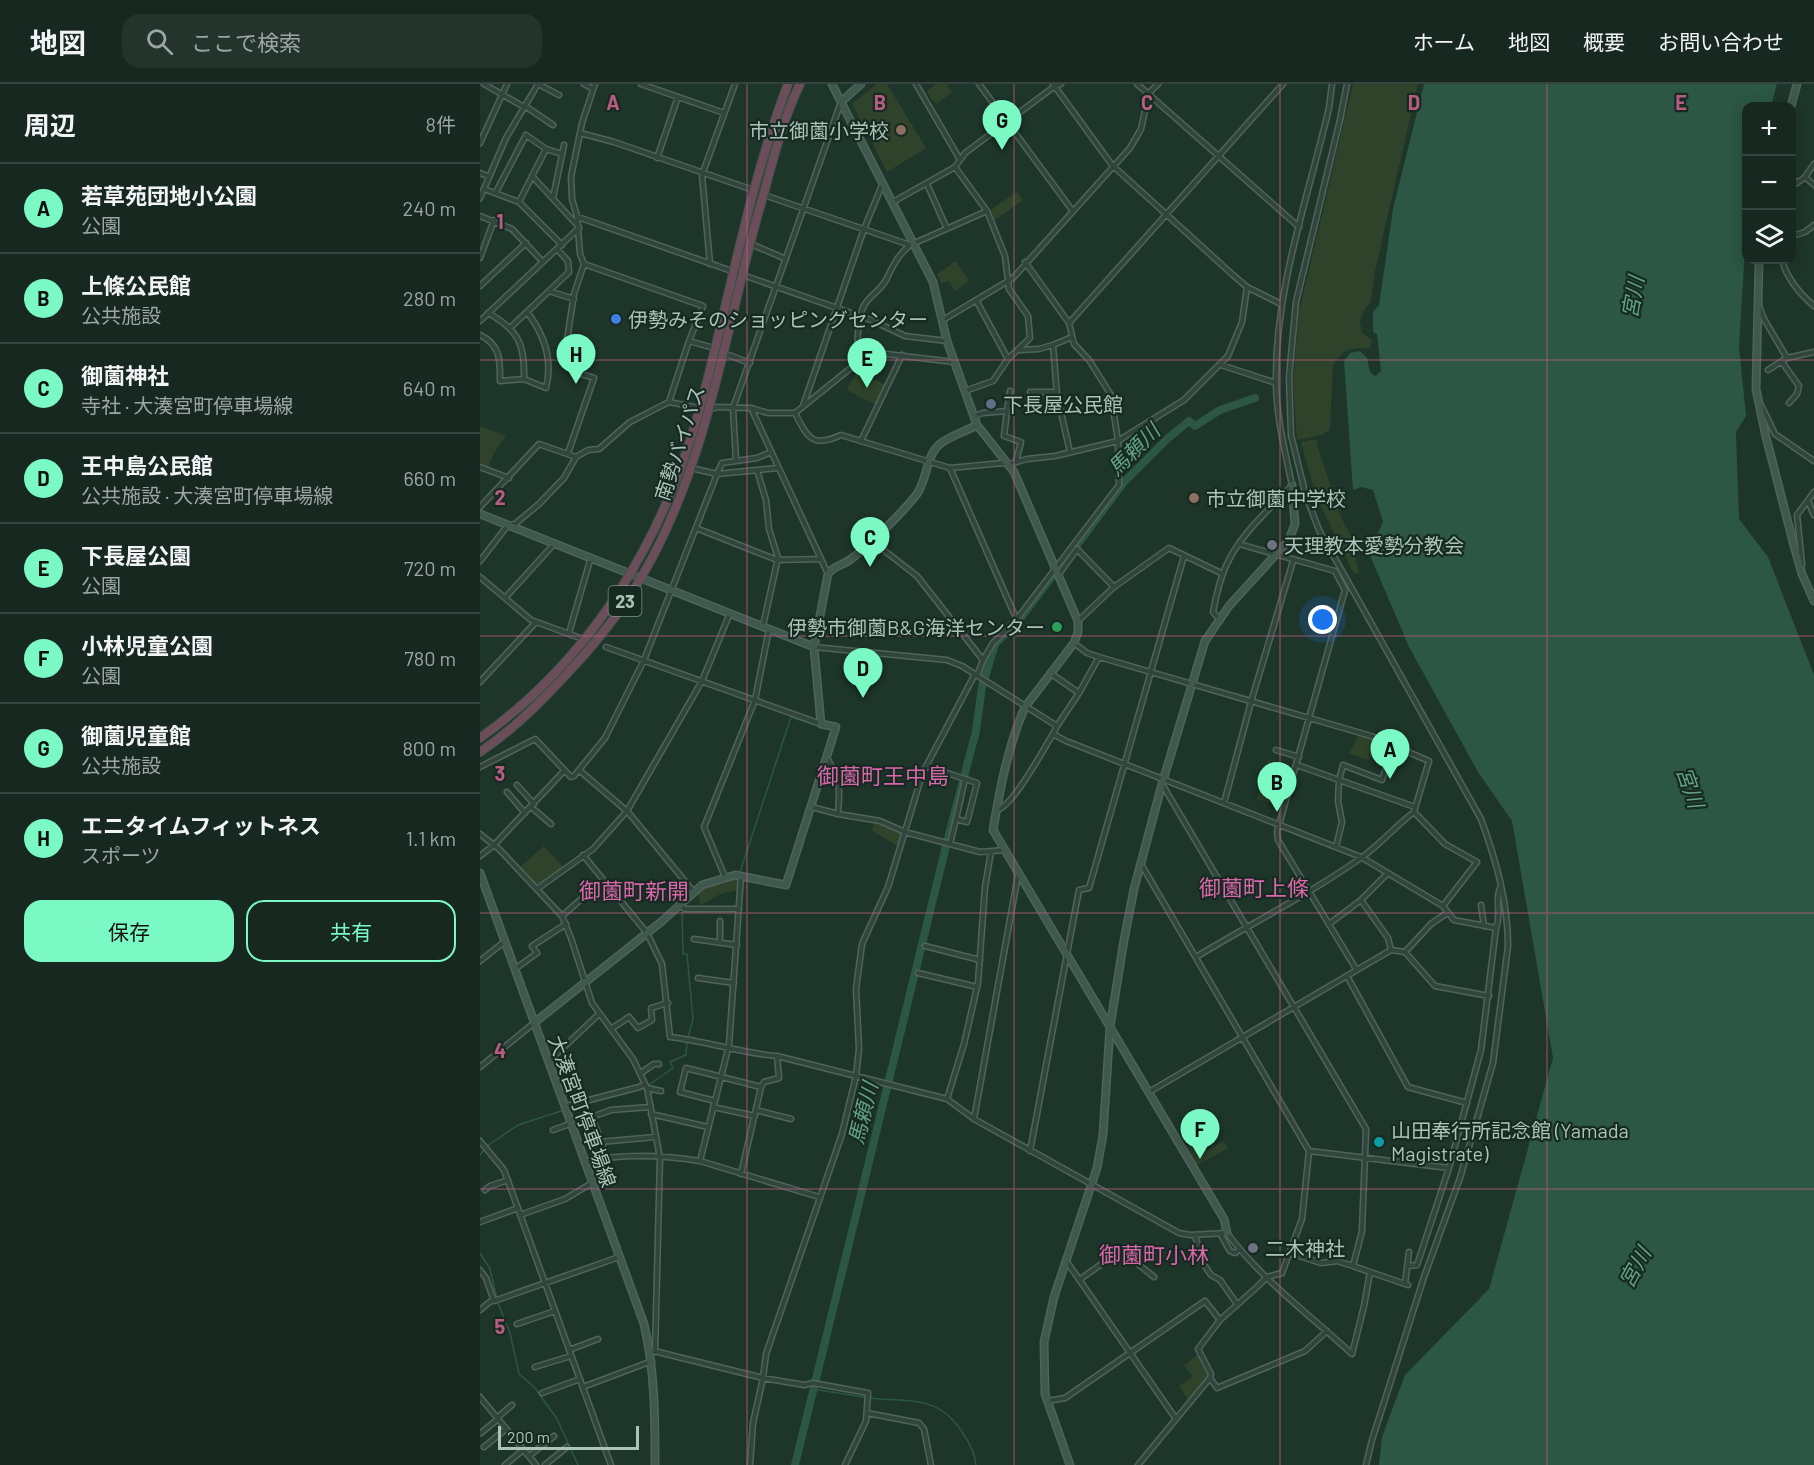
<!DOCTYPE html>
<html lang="ja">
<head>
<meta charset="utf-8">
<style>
	:root { --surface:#162820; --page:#23342d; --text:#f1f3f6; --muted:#9ea6a5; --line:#35443e; --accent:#7af9c4 }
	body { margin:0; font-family:Barlow,"Noto Sans JP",sans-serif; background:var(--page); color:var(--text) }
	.controls { position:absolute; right:18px; top:18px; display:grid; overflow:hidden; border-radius:12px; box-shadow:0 3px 15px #0003 }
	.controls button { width:54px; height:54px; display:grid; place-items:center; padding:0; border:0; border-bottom:2px solid var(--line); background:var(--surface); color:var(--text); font:30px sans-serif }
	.scale { position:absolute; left:18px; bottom:15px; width:141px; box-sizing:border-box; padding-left:6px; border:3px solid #abc3b9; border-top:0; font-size:16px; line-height:21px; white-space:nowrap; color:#abc3b9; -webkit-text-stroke:4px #172a21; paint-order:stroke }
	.you { position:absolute; left:843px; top:536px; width:21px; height:21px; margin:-15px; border:4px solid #fff; border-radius:50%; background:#1a73e8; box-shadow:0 0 0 9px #1a73e833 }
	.badge { display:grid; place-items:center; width:39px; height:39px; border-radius:50%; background:var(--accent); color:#111; font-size:20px; font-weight:700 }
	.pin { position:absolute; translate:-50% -50px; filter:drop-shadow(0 2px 3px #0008) }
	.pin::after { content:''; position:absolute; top:32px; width:21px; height:18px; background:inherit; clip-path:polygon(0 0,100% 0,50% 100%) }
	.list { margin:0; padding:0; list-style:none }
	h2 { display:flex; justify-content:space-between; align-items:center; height:78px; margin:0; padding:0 24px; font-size:26px }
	h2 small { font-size:20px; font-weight:400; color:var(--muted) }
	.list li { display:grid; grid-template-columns:39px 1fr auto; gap:18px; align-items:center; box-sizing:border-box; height:90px; padding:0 24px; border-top:2px solid var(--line) }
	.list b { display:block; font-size:22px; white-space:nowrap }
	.list p { margin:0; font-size:20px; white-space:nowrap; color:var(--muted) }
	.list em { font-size:20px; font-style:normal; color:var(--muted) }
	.actions { display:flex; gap:12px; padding:18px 24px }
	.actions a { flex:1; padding:14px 0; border:2px solid var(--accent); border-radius:18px; text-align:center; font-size:21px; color:var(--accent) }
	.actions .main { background:var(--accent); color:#111 }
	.icon { flex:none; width:33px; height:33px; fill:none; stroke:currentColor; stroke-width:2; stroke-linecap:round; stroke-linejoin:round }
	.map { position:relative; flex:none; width:1334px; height:1381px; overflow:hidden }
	header { display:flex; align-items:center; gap:36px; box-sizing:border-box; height:84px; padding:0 30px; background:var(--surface); border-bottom:2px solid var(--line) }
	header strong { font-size:28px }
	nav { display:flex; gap:33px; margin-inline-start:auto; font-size:21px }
	.search { width:420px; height:54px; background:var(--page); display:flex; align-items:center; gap:15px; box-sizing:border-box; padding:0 21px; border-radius:18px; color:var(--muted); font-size:22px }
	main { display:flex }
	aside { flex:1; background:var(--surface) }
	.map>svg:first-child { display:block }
	.green { fill:#2f432b }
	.water { fill:#2c5744 }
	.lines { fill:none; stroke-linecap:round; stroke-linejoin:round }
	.stream { stroke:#2c5744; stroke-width:1.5 }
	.river { stroke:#2c5744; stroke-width:8 }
	.street-casing { stroke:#4f645a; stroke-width:7 }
	.secondary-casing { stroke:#4f645a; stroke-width:9 }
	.highway-casing { stroke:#3c5047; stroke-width:10 }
	.street { stroke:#31453c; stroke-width:4 }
	.secondary { stroke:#3f594e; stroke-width:6 }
	.highway { stroke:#6c4e5b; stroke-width:8 }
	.grid { fill:none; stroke:#b95c81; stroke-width:1.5; stroke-opacity:0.55 }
	.education-dot { fill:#8d6e63; stroke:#172a21; stroke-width:2 }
	.shop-dot { fill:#3f7fe0; stroke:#172a21; stroke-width:2 }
	.service-dot { fill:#5c6f8a; stroke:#172a21; stroke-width:2 }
	.worship-dot { fill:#6b7280; stroke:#172a21; stroke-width:2 }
	.leisure-dot { fill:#2e9e5b; stroke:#172a21; stroke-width:2 }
	.culture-dot { fill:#0f9aa8; stroke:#172a21; stroke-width:2 }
	.labels { text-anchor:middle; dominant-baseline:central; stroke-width:4.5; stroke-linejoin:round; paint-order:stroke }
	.shield { fill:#172a21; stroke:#7f958b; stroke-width:1.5 }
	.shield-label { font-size:18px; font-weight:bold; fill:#abc3b9 }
	.poi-label { font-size:20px; fill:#abc3b9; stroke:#172a21; text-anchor:start }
	.street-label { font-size:20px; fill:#abc3b9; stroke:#172a21 }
	.water-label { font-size:21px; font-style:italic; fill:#63a385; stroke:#172a21 }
	.quarter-label { font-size:22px; fill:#d866aa; stroke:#172a21 }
	.grid-label { font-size:20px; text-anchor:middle; font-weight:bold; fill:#b95c81; stroke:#172a21; stroke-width:4.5; stroke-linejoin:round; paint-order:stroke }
</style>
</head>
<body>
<header>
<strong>地図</strong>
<div class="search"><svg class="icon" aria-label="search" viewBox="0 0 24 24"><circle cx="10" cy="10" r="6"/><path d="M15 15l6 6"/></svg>ここで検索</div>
<nav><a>ホーム</a><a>地図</a><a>概要</a><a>お問い合わせ</a></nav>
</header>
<main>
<aside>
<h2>周辺<small>8件</small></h2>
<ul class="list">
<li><span class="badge">A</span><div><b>若草苑団地小公園</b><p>公園</p></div><em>240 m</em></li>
<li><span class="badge">B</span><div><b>上條公民館</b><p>公共施設</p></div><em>280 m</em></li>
<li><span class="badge">C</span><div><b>御薗神社</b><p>寺社 · 大湊宮町停車場線</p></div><em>640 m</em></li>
<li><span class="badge">D</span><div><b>王中島公民館</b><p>公共施設 · 大湊宮町停車場線</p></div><em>660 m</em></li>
<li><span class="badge">E</span><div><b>下長屋公園</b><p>公園</p></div><em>720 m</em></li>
<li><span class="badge">F</span><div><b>小林児童公園</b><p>公園</p></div><em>780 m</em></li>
<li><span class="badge">G</span><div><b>御薗児童館</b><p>公共施設</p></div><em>800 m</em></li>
<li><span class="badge">H</span><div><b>エニタイムフィットネス</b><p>スポーツ</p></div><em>1.1 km</em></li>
</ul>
<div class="actions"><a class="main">保存</a><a>共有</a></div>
</aside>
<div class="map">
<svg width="1334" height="1381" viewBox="0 0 1334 1381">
	<rect width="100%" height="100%" fill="#1e352a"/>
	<path class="green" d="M397,0H407L446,64L407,88L372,20Z
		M456,0H467L472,8L457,20L451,15L447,7Z
		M873,0H938L895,187L891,218L885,224L880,237L882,249L892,256L890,265C873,263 861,265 853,282L850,346L841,351L817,356L813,298L819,228Z
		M537,108L543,116L514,137L510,126Z
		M476,177L489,197L475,207L469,197L461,199L457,190Z
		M377,287L406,301L396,321L367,306Z
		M0,342L26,352L14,369L8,383L0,380Z
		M837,355V361L861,433L871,452L879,490L873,488L836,412L821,358Z
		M879,650L900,658L889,676L869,669Z
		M788,677L815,684L804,723L777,715Z
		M401,738L424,749L419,763L391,746L394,739Z
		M64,762L83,783L58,802L40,783Z
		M258,794V806L243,809L220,821L218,808L220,806L244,795Z
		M719,1056L726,1067L743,1057L748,1064L716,1082L705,1064Z
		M718,1270L729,1293L709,1317L699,1302L713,1292L704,1282Z"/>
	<path class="water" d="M944,0H1297L1291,22H1266V148L1259,263L1266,332L1256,348L1259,435L1288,473L1334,591V1381H899L902,1353L925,1291L1009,1205L1073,974L1032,737L998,688L929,563L889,469L903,438L893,406L881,403L873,406L864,277L870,269L880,267L887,274L890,288L895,292L901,287L897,250L893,248V228L899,221L913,125Z"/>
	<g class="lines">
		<path class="stream" d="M260,788L311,633L335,641
			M208,953L213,935L207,870H203L202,828L256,827
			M90,1024L163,1005L193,984L190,978L206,971L207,957
			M0,1071L7,1062L38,1041L81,1027
			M0,1169L10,1185L18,1219L30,1249L39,1290L55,1304L77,1335L98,1381
			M333,1305C352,1308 370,1311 389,1314C429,1319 459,1309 484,1351C490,1360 495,1370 496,1381"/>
		<path class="river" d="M581,482L644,398L687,355L709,337L715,342L740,326L775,314
			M484,693L496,647L502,603L515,560L539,536L573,491
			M468,754L483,697
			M315,1381L466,762"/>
		<defs>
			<path id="street" d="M4,0L44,23
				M58,0L79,11
				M104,0L113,5
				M161,0L244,29
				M436,0L479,74
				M499,0L592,126
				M573,0L632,81L753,191L767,203L801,220
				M657,0L819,143
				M867,0L860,36L816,218L809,293L811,351L826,412L839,446L1001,735C1016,776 1028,818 1028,862L1013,979L980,1094L944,1193L892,1356L886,1381
				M45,22L73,41
				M100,49L134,58L273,106
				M0,59L27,0
				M66,65L82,70
				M177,74L198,13
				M475,83L507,127L525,172L529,205L548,232L550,254L528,275L513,297L485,307
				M0,89L8,92
				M52,92L99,143
				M1325,93L1334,80
				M1312,94L1317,99L1325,93L1334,101
				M447,100L467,145
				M4,105L39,118L82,161
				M16,108L46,51L66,65L39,118
				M284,111L430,161L507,127
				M0,114L26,54L58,0
				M73,114L84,61
				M413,118L475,83L485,69L575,2L581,0
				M0,132L32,145L63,178
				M98,133L391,236L425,252L467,257
				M1312,152L1325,148L1334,141
				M271,160L306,175
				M0,174L14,136
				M1302,176C1307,195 1319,209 1334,222
				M104,180L223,222L209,257L189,318
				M230,180L222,91L255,0
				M0,202L46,159
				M69,207L94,215
				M496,216L528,275
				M1279,222L1284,235L1307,274
				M8,229C39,246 45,261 44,295
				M463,236L533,194L650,64L661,45L669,9L678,0
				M0,237L99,144
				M589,239L803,0
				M30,244L89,188L88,177L77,165
				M0,251C21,261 20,277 20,297L44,295L66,304C73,276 64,250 47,228
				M209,257L234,264
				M539,266L559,265L573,261
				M243,269L270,279
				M378,273C377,259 377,228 387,217C393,210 401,205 406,196C413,182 417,172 430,161
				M1302,278L1319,302L1317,310L1309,319
				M741,281L796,299
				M1288,286L1307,274L1334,268
				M550,308H576
				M1281,321L1295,350L1334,377
				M323,322L384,145L402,101
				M271,324L348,490
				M229,326L237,323L271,324L288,329H315L372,283L378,273L389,268L474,278
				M527,327L530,307
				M315,329C328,355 333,364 361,351L470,384L523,379L529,380L547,375L575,372L638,357L704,316L748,272L762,238L767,203
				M494,332L503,329L527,327L524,352L541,358L536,377
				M381,357L422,271
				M590,368L577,311L573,261L592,253
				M88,369L114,294C103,290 87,289 84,276L94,210L104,180L100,170L97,132L92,115L91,93L102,39L115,0
				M256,377L277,374L291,368
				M0,383L29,394
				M211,384L237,390L242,379L256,377L253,324L361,18
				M470,384L536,534
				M277,386L286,416L289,445L298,474L283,542
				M1328,417L1334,431
				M0,423L59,360L96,373
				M216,444L297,476L341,475
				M392,457L437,492L503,576L513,559L537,535L639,401L638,357L631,311L609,276L594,260L589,239L545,178
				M759,460L855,487L865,506L797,748L798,756L876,885
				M0,477L28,441L35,440L59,420L84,394L96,373L108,366L119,365L150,338L189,318L219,324
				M1322,480L1317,431L1334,408
				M579,490L597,465L634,503
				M0,493L51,536L103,555
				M25,514L74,460
				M739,535L733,528C736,512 739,497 746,482C759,451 789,426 812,401C805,367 796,332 796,297C795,204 828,114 849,24L852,0
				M598,537L634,503L689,464L743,490
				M89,549L111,473
				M594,559L607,569L619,573L891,652L949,677L934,728L965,760L997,778L963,822
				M126,563L341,640
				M334,563L467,576L482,582L577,642L573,650L586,657L881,773L963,822L974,836L1016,844L1001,966L969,1084L829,1067
				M570,589L599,609
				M497,592L503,576
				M0,598L56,538
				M577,642L599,609L619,573
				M796,666L819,673
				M347,674C361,698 360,704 358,730
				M817,681L859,696L863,681L902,696L913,662
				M446,682L497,699L487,738L476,735L470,760
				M0,683L55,655L91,693L94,692L125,654L164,576L237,390L298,384
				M99,686L148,728L213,807
				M37,701L54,720
				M27,708L45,729
				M744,719L771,618L813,477
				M51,723L71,740
				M332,723L358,730L400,737L425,748L500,768L525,766
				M517,726C533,722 563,666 573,650
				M476,735L485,695
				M0,750L19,765L82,832L91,854L112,919L153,975L167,1004L180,1074L175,1268
				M856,763L862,738L858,717L859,696L935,723
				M103,771L167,849L182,880L190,953C226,957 261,969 297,972L467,1015L494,1035L699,1149L710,1151L747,1149C781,1195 830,1231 872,1270L884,1222L890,1188L873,1182L882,1147L886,1045L682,700
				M0,772L14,761L84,687
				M245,793L224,743L275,616L289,545
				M57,805L113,765L147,727L222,597L250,529
				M199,821L205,825H259
				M1001,821L1004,842
				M82,832L123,796
				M849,840L881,816L908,789
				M1016,844C1022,830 1014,815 1021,802
				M214,855L257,861
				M240,859V837
				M445,862L500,876
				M911,866L925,868L951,840L967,829
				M925,868L955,902L1009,912
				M716,873C772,839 832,809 885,771C902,758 917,741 934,728
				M0,877L24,858
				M35,885L57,869L52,862L86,840
				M438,889L497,903
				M867,892L928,1003L987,1019
				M218,894L254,899
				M131,945L149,933L158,944L172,936L171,924L188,919
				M69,977L119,930
				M0,983L54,939
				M161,989L174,980H179
				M167,1004L181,1007
				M669,1008L911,866L908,854L881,816
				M467,1015L484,960L498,899L505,803L511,768
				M235,1017L200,1008L206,984L281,1003
				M86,1022L159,1003L165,1000
				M233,1023L275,1032
				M276,1026L311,1035
				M171,1030L228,1043
				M494,1035L538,791
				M73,1046L90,1040
				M0,1057L24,1086L131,1381
				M120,1058L175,1053
				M550,1067L599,806L609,804L704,472
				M127,1074L112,1033L131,1026L170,1023
				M220,1077L339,1113
				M104,1078C143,1069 181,1071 220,1077L249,961L261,792
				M261,1090L281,1003L284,998L299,994L297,972
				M5,1106L10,1102L28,1096
				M40,1131L85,1115L112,1099
				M0,1138L38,1124
				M715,1151L723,1179L731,1191L740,1196L757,1220
				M741,1151L750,1167L755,1169L759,1166
				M810,1169L841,1179L857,1177L873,1182
				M587,1178L696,1335
				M928,1182L937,1181L969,1084
				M0,1186L6,1194L14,1217
				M890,1188L928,1201
				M599,1196L647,1162L658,1180L674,1193
				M925,1200L929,1168
				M0,1226L11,1217H14L139,1173
				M37,1240L75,1227
				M89,1266L118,1255
				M174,1267L283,1294L324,1301L333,1299L388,1309L386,1337L365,1381
				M55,1283L91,1272
				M730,1294L737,1304L825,1267L847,1247
				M103,1303L172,1277
				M62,1309L100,1295
				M0,1313L56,1381
				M568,1317L585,1314L725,1217L740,1236
				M387,1329L439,1339L444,1345L451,1381
				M17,1334L32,1321
				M1,1349L18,1335
				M4,1363L26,1345
				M49,1372L74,1352
				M25,1381L43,1366
				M65,1381L87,1363
				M270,1381L273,1339L283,1294L286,1270L362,1050L376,992L379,965L376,905L382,860L408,803L443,688L495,590
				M658,1381L730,1294L731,1290L718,1265L740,1236L777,1203L787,1193L802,1189L822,1135L829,1067L661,780"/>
			<path id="secondary" d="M352,0L361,18
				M1311,22L1317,0
				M1279,176L1276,305L1286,353L1313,458L1322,490L1334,517
				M497,341L534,388L598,537V548L594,559L545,623C528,662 520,704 513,746L744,1135L747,1149
				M0,430L334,563
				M0,789L164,1240C175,1287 175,1333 175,1381
				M54,939L181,838L222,801L255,791L306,801L356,643L341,640L334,563L348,490C353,482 364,481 371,475C389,462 423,428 437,410C447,396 446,371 460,360C471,351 485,348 497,341L467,257L453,198L361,18L381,0
				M590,1381L565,1310L564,1258L574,1213L617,1084L623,1051L630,943L644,856L654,805L682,700L725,557L749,522L809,456L815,440L812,401"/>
			<path id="highway" d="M0,654C114,573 185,453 221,320C250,213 268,104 308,0
				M0,668C30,648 57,622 81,596C112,564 140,530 162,492C227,381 244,252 278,130C291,86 300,41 320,0"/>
		</defs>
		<use href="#street" class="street-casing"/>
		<use href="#secondary" class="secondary-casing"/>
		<use href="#highway" class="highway-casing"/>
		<use href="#street" class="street"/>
		<use href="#secondary" class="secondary"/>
		<use href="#highway" class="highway"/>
	</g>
	<path class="grid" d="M267,0V1381M534,0V1381M800,0V1381M1067,0V1381M0,276H1334M0,552H1334M0,829H1334M0,1105H1334"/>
	<g class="education-dot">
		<circle cx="421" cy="46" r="6"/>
		<circle cx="714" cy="414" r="6"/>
	</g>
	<circle class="shop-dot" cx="136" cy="235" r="6"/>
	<circle class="service-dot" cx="511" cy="320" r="6"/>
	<g class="worship-dot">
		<circle cx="792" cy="461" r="6"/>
		<circle cx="773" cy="1164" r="6"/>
	</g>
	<circle class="leisure-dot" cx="577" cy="543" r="6"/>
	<circle class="culture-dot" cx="899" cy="1058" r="6"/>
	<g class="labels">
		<rect class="shield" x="128.5" y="502" width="33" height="30" rx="4.5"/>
		<g class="shield-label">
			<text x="145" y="517">23</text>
		</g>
		<g class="poi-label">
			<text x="409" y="46" text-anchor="end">市立御薗小学校</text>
			<text x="148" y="235">伊勢みそのショッピングセンター</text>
			<text x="523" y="320">下長屋公民館</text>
			<text x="726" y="414">市立御薗中学校</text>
			<text x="804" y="461">天理教本愛勢分教会</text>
			<text x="565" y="543" text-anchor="end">伊勢市御薗B&amp;G海洋センター</text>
			<text x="911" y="1046">山田奉行所記念館 (Yamada<tspan x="911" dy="23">Magistrate)</tspan></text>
			<text x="785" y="1164">二木神社</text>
		</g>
		<g class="street-label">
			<text transform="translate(199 359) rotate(-72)">南勢バイパス</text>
			<text transform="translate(103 1027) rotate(70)">大湊宮町停車場線</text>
		</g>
		<g class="water-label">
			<text transform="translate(1152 213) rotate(-80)">宮川</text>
			<text transform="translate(653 365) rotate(-45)">馬頼川</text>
			<text transform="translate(1211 703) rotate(71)">宮川</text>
			<text transform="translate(382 1029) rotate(-76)">馬頼川</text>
			<text transform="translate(1154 1183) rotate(-61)">宮川</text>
		</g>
		<g class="quarter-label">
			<text x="403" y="691">御薗町王中島</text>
			<text x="774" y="803">御薗町上條</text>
			<text x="154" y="806">御薗町新開</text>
			<text x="674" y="1170">御薗町小林</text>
		</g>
	</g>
	<g class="grid-label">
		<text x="133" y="26">A</text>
		<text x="400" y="26">B</text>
		<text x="667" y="26">C</text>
		<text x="934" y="26">D</text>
		<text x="1201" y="26">E</text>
		<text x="20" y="145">1</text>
		<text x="20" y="421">2</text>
		<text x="20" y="697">3</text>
		<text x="20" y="974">4</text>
		<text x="20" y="1250">5</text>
	</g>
</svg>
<div class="controls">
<button>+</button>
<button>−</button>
<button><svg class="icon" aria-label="layers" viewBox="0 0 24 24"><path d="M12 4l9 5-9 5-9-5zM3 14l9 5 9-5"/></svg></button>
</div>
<div class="scale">200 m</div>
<div class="you"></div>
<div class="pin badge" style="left:910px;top:695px">A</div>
<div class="pin badge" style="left:797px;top:728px">B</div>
<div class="pin badge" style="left:390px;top:483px">C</div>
<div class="pin badge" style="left:383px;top:614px">D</div>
<div class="pin badge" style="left:387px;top:304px">E</div>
<div class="pin badge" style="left:720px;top:1075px">F</div>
<div class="pin badge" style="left:522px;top:66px">G</div>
<div class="pin badge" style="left:96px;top:300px">H</div>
</div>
</main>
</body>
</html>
